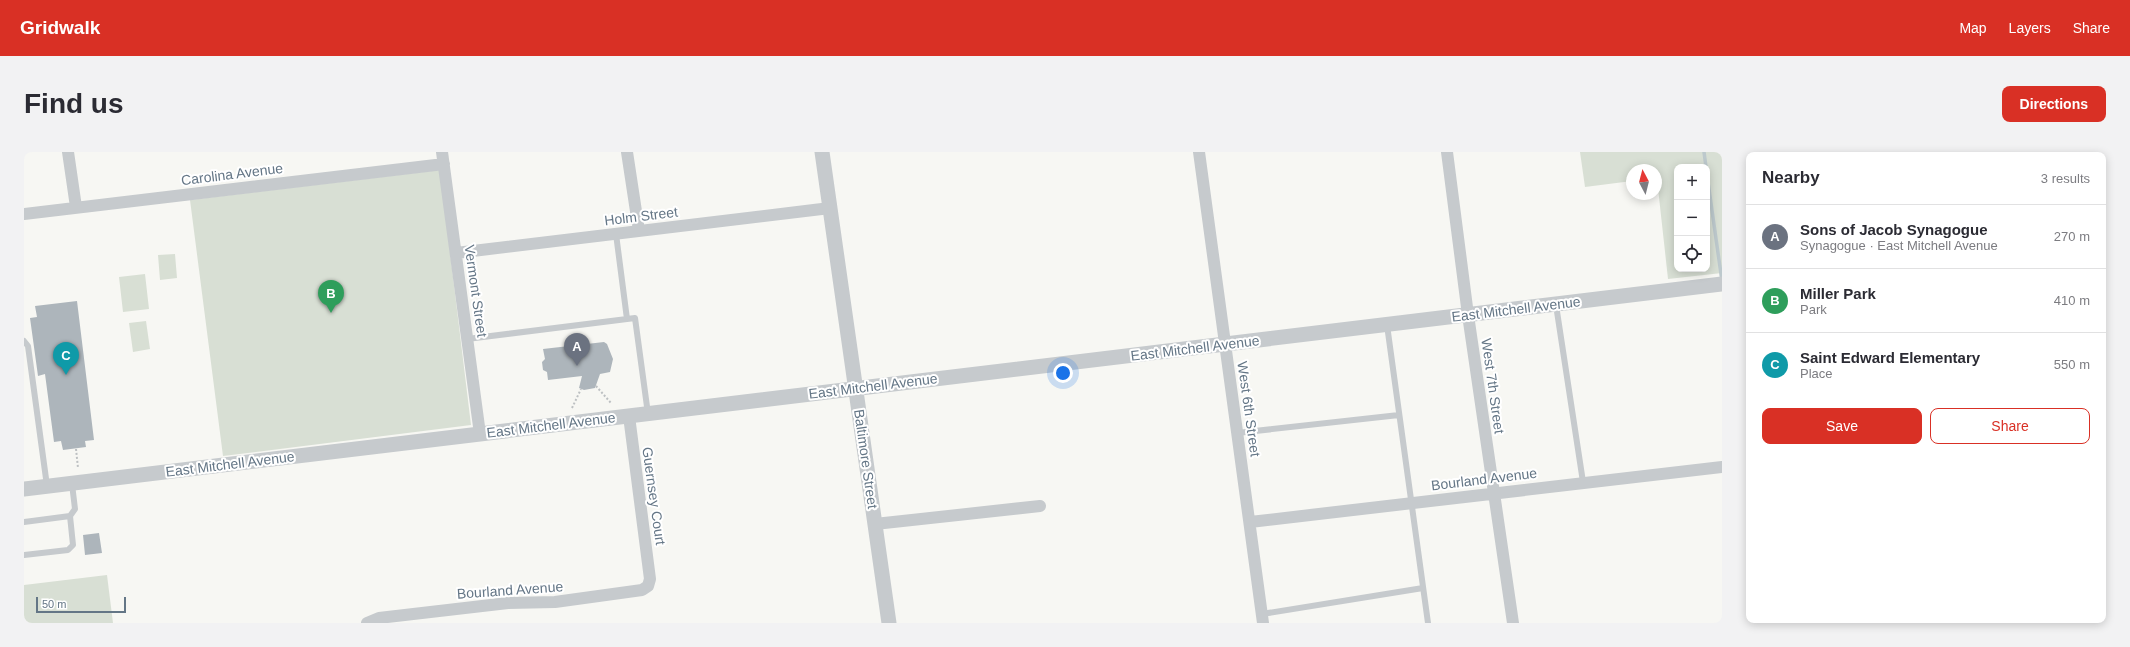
<!DOCTYPE html>
<html lang="en">
<head>
<meta charset="utf-8">
<style>
	:root { --surface:#fff; --page:#f2f2f3; --text:#2b2b33; --muted:#7c7c81; --line:#e1e1e2; --accent:#d93025 }
	body { margin:0; font-family:Helvetica,sans-serif; background:var(--page); color:var(--text) }
	.controls { position:absolute; right:12px; top:12px; display:grid; overflow:hidden; border-radius:8px; box-shadow:0 2px 10px #0003 }
	.controls button { width:36px; height:36px; display:grid; place-items:center; padding:0; border:0; border-bottom:1px solid var(--line); background:var(--surface); color:var(--text); font:20px sans-serif }
	.compass { position:absolute; left:1602px; top:12px; width:36px; height:36px; border-radius:50%; background:var(--surface); box-shadow:0 2px 10px #0003; rotate:353deg }
	.scale { position:absolute; left:12px; bottom:10px; width:90px; box-sizing:border-box; padding-left:4px; border:2px solid #647686; border-top:0; font-size:11px; line-height:14px; white-space:nowrap; color:#647686; -webkit-text-stroke:3px #fff; paint-order:stroke }
	.you { position:absolute; left:1039px; top:221px; width:14px; height:14px; margin:-10px; border:3px solid #fff; border-radius:50%; background:#1a73e8; box-shadow:0 0 0 6px #1a73e833 }
	.badge { display:grid; place-items:center; width:26px; height:26px; border-radius:50%; background:var(--accent); color:#fff; font-size:13px; font-weight:700 }
	.pin { position:absolute; translate:-50% -33px; filter:drop-shadow(0 1px 2px #0008) }
	.pin::after { content:''; position:absolute; top:21px; width:14px; height:12px; background:inherit; clip-path:polygon(0 0,100% 0,50% 100%) }
	.list { margin:0; padding:0; list-style:none }
	h2 { display:flex; justify-content:space-between; align-items:center; height:52px; margin:0; padding:0 16px; font-size:17px }
	h2 small { font-size:13px; font-weight:400; color:var(--muted) }
	.list li { display:grid; grid-template-columns:26px 1fr auto; gap:12px; align-items:center; box-sizing:border-box; height:64px; padding:0 16px; border-top:1px solid var(--line) }
	.list b { display:block; font-size:15px; white-space:nowrap }
	.list p { margin:0; font-size:13px; white-space:nowrap; color:var(--muted) }
	.list em { font-size:13px; font-style:normal; color:var(--muted) }
	.actions { display:flex; gap:8px; padding:12px 16px }
	.actions a { flex:1; padding:9px 0; border:1px solid var(--accent); border-radius:8px; text-align:center; font-size:14px; color:var(--accent) }
	.actions .main { background:var(--accent); color:#fff }
	.icon { flex:none; width:22px; height:22px; fill:none; stroke:currentColor; stroke-width:2; stroke-linecap:round; stroke-linejoin:round }
	.map { position:relative; flex:none; width:1698px; height:471px; overflow:hidden; border-radius:8px }
	header { display:flex; align-items:center; gap:24px; box-sizing:border-box; height:56px; padding:0 20px; background:var(--accent); color:#fff }
	header strong { font-size:19px }
	nav { display:flex; gap:22px; margin-inline-start:auto; font-size:14px }
	.intro { display:flex; align-items:center; justify-content:space-between; box-sizing:border-box; height:96px; padding:0 24px }
	h1 { margin:0; font-size:28px }
	.button { padding:10px 18px; border-radius:8px; background:var(--accent); color:#fff; font-size:14px; font-weight:700 }
	main { display:flex; gap:24px; padding:0 24px }
	aside { flex:1; background:var(--surface); border-radius:8px; box-shadow:0 2px 10px #0003 }
	.map>svg:first-child { display:block }
	.green { fill:#d8dfd4; fill-rule:evenodd }
	.lines { fill:none; stroke-linecap:round; stroke-linejoin:round }
	.stream { stroke:#bdc9cd; stroke-width:3.5 }
	.building { fill:#adb5bb }
	.path { stroke:#bdc0c2; stroke-width:2; stroke-dasharray:2 2; stroke-linecap:butt }
	.service { stroke:#c6cacd; stroke-width:6 }
	.minor { stroke:#c6cacd; stroke-width:12 }
	.tertiary { stroke:#c6cacd; stroke-width:15 }
	.labels { text-anchor:middle; dominant-baseline:central; stroke-width:4; stroke-linejoin:round; paint-order:stroke }
	.street-label { font-size:14px; fill:#647686; stroke:#fff }
</style>
</head>
<body>
<header>
<strong>Gridwalk</strong>
<nav><a>Map</a><a>Layers</a><a>Share</a></nav>
</header>
<div class="intro"><h1>Find us</h1><a class="button">Directions</a></div>
<main>
<div class="map">
<svg width="1698" height="471" viewBox="0 0 1698 471">
	<rect width="100%" height="100%" fill="#f7f7f3"/>
	<path class="green" d="M1556,0H1698V121L1644,127L1632,18H1608V29L1561,35ZM1653,15H1683V117H1653Z
		M416,18L447,273L199,304L166,48Z
		M151,102L153,126L136,128L134,103Z
		M121,122L125,157L99,160L95,125Z
		M122,169L126,197L109,200L105,171Z
		M83,423L89,471H0V433Z"/>
	<g class="lines">
		<path class="stream" d="M1680,0L1682,15
			M1683,23L1698,129"/>
	</g>
	<path class="building" d="M53,149L70,288L61,289L62,295L39,298L37,289L30,290L21,222L14,224L6,166L13,165L11,154Z
		M580,190L583,192L589,207L586,220L576,222L571,236L560,238L555,236L558,224L524,228L523,220L519,218L518,210L521,207L519,197Z
		M75,381L78,401L61,403L59,383Z"/>
	<g class="lines">
		<path class="path" d="M572,234L587,251
			M548,256L557,237
			M52,297L54,316"/>
		<path class="service" d="M592,82L603,167
			M1532,153L1559,330
			M1363,173L1404,471
			M443,187L611,166L624,262
			M0,189L4,194L23,334
			M1213,281L1375,263
			M46,364L51,357L48,332
			M0,370L46,364L49,393L44,398L0,403
			M1238,462L1399,436"/>
		<path class="minor" d="M44,0L52,55
			M418,0L456,282
			M603,0L615,79
			M1175,0L1239,471
			M1423,0L1444,163L1489,471
			M0,62L420,12
			M432,101L806,56
			M1226,370L1698,315
			M851,372L1016,354
			M343,471L355,466L484,451L531,450L618,438L624,434L626,427L605,264"/>
		<path class="tertiary" d="M798,0L865,471
			M0,337L1698,132"/>
	</g>
	<g class="labels">
		<g class="street-label">
			<text transform="translate(208 22) rotate(-7)">Carolina Avenue</text>
			<text transform="translate(617 64) rotate(-7)">Holm Street</text>
			<text transform="translate(452 139) rotate(82)">Vermont Street</text>
			<text transform="translate(1492 157) rotate(-7)">East Mitchell Avenue</text>
			<text transform="translate(1171 196) rotate(-7)">East Mitchell Avenue</text>
			<text transform="translate(849 234) rotate(-7)">East Mitchell Avenue</text>
			<text transform="translate(1469 234) rotate(82)">West 7th Street</text>
			<text transform="translate(1225 257) rotate(82)">West 6th Street</text>
			<text transform="translate(527 273) rotate(-7)">East Mitchell Avenue</text>
			<text transform="translate(842 307) rotate(82)">Baltimore Street</text>
			<text transform="translate(206 312) rotate(-7)">East Mitchell Avenue</text>
			<text transform="translate(1460 327) rotate(-7)">Bourland Avenue</text>
			<text transform="translate(630 344) rotate(82)">Guernsey Court</text>
			<text transform="translate(486 438) rotate(-4)">Bourland Avenue</text>
		</g>
	</g>
</svg>
<div class="controls">
<button>+</button>
<button>−</button>
<button><svg class="icon" aria-label="locate" viewBox="0 0 24 24"><circle cx="12" cy="12" r="6"/><path d="M12 2v4M12 18v4M2 12h4M18 12h4"/></svg></button>
</div>
<svg class="compass" viewBox="-18 -18 36 36"><path d="M0-13l5 13h-10z" fill="#e53935"/><path d="M0 13l5-13h-10z" fill="#7c7c81"/></svg>
<div class="scale">50 m</div>
<div class="you"></div>
<div class="pin badge" style="left:553px;top:214px;background:#6b7280">A</div>
<div class="pin badge" style="left:307px;top:161px;background:#2e9e5b">B</div>
<div class="pin badge" style="left:42px;top:223px;background:#0f9aa8">C</div>
</div>
<aside>
<h2>Nearby<small>3 results</small></h2>
<ul class="list">
<li><span class="badge" style="background:#6b7280">A</span><div><b>Sons of Jacob Synagogue</b><p>Synagogue · East Mitchell Avenue</p></div><em>270 m</em></li>
<li><span class="badge" style="background:#2e9e5b">B</span><div><b>Miller Park</b><p>Park</p></div><em>410 m</em></li>
<li><span class="badge" style="background:#0f9aa8">C</span><div><b>Saint Edward Elementary</b><p>Place</p></div><em>550 m</em></li>
</ul>
<div class="actions"><a class="main">Save</a><a>Share</a></div>
</aside>
</main>
</body>
</html>
